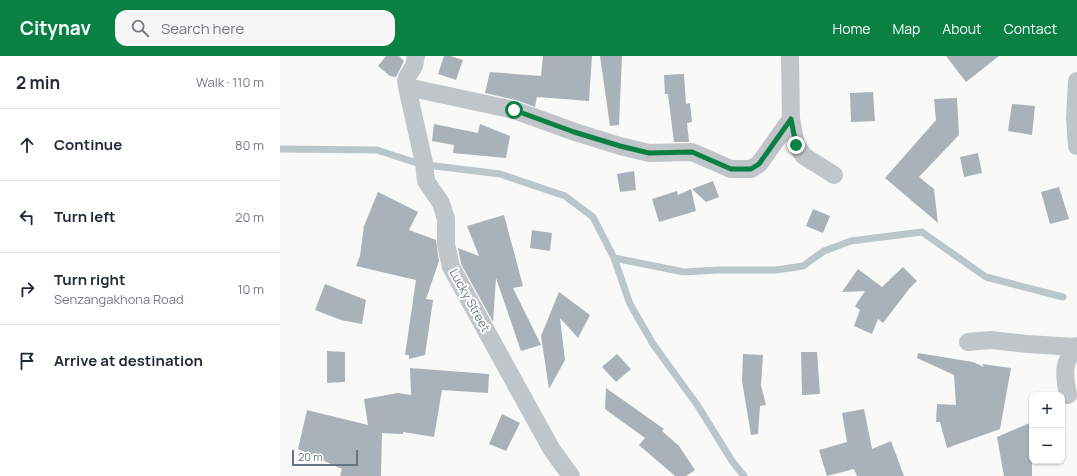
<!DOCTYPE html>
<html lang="en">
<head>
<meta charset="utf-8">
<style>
	:root { --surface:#fff; --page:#f6f6f7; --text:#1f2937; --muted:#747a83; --line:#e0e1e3; --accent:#0b8043 }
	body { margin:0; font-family:Manrope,sans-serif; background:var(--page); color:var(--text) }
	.controls { position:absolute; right:12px; bottom:12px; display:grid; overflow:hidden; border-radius:8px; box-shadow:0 1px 3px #0004 }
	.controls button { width:36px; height:36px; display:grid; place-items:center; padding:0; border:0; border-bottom:1px solid var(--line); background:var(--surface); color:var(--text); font:20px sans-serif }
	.scale { position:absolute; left:12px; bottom:10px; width:66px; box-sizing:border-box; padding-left:4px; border:2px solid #647581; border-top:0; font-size:11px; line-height:14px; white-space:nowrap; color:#647581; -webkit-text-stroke:3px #fff; paint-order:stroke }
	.stop { position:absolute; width:12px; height:12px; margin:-9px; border:3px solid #0b8043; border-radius:50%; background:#fff }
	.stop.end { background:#0b8043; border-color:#fff; box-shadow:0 1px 4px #0008 }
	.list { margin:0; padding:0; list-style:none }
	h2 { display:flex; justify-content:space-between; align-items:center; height:52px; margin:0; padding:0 16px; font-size:17px }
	h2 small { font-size:13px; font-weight:400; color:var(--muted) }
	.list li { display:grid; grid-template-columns:26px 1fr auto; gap:12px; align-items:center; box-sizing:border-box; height:72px; padding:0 16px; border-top:1px solid var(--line) }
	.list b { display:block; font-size:15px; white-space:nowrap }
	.list p { margin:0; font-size:13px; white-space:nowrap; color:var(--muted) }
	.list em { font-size:13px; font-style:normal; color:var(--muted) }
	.icon { flex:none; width:22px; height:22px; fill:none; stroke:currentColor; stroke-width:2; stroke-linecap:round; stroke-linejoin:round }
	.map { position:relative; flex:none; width:797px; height:420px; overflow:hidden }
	header { display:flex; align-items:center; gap:24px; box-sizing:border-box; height:56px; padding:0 20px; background:var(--accent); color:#fff }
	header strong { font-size:19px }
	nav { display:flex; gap:22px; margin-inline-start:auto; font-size:14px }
	.search { width:280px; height:36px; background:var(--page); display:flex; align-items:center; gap:10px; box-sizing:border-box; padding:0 14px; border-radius:12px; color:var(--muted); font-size:15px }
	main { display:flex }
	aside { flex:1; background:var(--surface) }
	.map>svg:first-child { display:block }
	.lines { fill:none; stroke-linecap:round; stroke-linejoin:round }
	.stream { stroke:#bac6ca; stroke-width:7 }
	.building { fill:#a9b2b8 }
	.minor { stroke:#c0c5c9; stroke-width:18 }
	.route { stroke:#0b8043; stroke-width:5 }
	.labels { text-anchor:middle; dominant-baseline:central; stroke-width:4; stroke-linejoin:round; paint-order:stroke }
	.street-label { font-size:12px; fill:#647581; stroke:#fff }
</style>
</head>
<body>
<header>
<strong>Citynav</strong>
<div class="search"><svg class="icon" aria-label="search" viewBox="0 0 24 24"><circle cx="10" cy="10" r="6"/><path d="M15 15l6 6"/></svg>Search here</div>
<nav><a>Home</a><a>Map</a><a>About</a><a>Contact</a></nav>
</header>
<main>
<aside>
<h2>2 min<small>Walk · 110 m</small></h2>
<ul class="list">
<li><svg class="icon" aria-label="ahead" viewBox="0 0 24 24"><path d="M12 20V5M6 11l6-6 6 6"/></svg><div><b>Continue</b></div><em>80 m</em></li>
<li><svg class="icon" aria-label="left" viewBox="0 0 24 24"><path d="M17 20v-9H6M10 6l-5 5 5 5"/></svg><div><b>Turn left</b></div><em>20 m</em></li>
<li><svg class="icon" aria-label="right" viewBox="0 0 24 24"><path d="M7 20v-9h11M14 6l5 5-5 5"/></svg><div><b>Turn right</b><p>Senzangakhona Road</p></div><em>10 m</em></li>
<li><svg class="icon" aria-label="arrive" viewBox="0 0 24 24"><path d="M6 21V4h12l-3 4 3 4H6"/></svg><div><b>Arrive at destination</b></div></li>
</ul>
</aside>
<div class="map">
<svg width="797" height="420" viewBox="0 0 797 420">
	<rect width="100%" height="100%" fill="#f9f9f7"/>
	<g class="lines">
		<path class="stream" d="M0,93L97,94L140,108
			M147,109L220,118L285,140L313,161L334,202L350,248L373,288L418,350L452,405L464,420
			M334,202L404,216L438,214H496L523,210L544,195L571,185L642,176L706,221L783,241"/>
	</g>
	<path class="building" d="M106,0H119L124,5L116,21L110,20L98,10Z
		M164,0H170L183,4L176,24L158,18Z
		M263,0H312L309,45L257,41L255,51L236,44L205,37L210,16L261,20Z
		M320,0H342L339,69L330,70Z
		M666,0H719L686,26Z
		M404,18L406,48L410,47L412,66L407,67L409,86H394L388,38H385L384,19Z
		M593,36L595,65L571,66L570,37Z
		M677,42L679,79L639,121L654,133L658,167L605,122L656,64L654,43Z
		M732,48L755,50L752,79L728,75Z
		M154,68L198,77L200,68L230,80L226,102L173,97L174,89L152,85Z
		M698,97L702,117L684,121L680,101Z
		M354,115L356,134L340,136L337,118Z
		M433,125L439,141L426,146L412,133Z
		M779,131L789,163L770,168L761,136Z
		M411,133L416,155L379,166L372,143L397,135L398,139Z
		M98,136L138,156L129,174L156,184L159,205L146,243L153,244L145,299L129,303V299H125L136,224L76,210L80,200L84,170Z
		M533,153L550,160L543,177L526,170Z
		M224,159L243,230L233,232L261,289L241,295L216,222L213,266L181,208L178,192L199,200L187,170Z
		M252,174L272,177L270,195L250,192Z
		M623,211L637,225L629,233L603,267L598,263L592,278L574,270L580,254L575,250L585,235L562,236L578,213L602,231Z
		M45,228L86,244L82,268L61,264L35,254Z
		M279,236L310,259L298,282L280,262L285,304L269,333L261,280Z
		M47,295L65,296V326L47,327Z
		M521,296H537L540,338L522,339Z
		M638,297L693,306L704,311L702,308L731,312L720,373L667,392L660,366H656L657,348L676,349L674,319L637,302Z
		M337,298L351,313L336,326L322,311Z
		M463,298L483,299L481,329L486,349L480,350L478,378L471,379L462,325Z
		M130,312L209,318L208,337L162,334L154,381L123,376V378L102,377L101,420H60L62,413L18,393L27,354L88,369L84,343L118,337L131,339Z
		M326,332L384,373L382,375L399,390L415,414L406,420H395L359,389L365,382L325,353Z
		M584,353L592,393L611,385L624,420H577L574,413L547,420L539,394L567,386L562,357Z
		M222,358L240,367L226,395L209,388Z
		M752,366V420H724L717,381Z"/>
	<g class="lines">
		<path class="minor" d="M136,0C135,3 135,7 134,10C130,18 124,21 127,31L234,54L295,76L340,90L369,97L412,96L451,113H471L479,108L511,63
			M510,0L511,63L516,89L524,100L554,119
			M797,25L795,63L797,90
			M127,31L144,107L146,125L161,147L166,163V188L171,211L272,394L291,420
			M688,286L711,284L747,288L796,291
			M788,339C784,318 782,307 797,290"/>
	</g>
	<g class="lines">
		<path class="route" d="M234,54L294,76L340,90L369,97L412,96L451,113H471L479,108L511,63L516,89"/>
	</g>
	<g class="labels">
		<g class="street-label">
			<text transform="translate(190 244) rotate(61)">Lucky Street</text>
		</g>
	</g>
</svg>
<div class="controls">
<button>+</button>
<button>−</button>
</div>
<div class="scale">20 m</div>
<div class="stop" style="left:234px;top:54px"></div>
<div class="stop end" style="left:516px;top:89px"></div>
</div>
</main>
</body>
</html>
